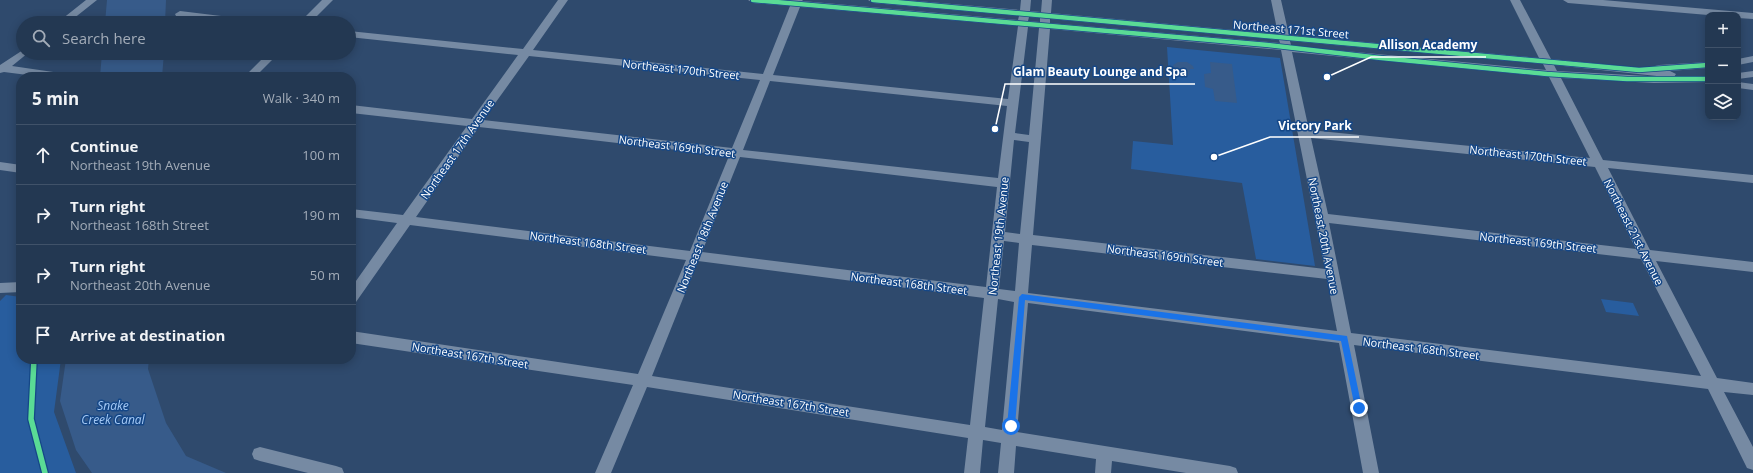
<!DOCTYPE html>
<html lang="en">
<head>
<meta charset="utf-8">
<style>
	:root { --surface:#233852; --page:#2b3f59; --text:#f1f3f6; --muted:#a3acb8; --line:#405269 }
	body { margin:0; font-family:"Open Sans",sans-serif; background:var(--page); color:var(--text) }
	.controls { position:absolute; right:12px; top:12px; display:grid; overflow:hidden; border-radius:8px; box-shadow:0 2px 10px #0003 }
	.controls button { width:36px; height:36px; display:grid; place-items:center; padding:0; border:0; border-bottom:1px solid var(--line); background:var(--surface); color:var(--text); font:20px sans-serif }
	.stop { position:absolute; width:12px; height:12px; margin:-9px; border:3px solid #1a73e8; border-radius:50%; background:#fff }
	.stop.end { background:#1a73e8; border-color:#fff; box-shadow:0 1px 4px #0008 }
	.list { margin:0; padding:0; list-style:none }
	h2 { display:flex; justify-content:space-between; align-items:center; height:52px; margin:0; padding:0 16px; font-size:17px }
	h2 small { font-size:13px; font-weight:400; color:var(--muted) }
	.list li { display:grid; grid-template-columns:26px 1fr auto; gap:12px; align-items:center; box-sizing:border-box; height:60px; padding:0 16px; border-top:1px solid var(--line) }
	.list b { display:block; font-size:15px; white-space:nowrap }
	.list p { margin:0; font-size:13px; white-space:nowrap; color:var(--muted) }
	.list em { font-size:13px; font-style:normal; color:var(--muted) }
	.icon { flex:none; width:22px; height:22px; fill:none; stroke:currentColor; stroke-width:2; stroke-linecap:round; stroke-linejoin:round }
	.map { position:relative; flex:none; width:1753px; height:473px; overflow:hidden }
	.search { position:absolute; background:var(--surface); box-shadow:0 2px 10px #0003; left:16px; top:16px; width:340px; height:44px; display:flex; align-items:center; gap:10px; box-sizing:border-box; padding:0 14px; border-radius:22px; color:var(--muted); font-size:15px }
	.panel { position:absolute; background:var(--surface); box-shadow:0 2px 10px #0003; left:16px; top:72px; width:340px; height:292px; border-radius:16px }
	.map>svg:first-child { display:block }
	.green { fill:#285d9e }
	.water { fill:#375b8a }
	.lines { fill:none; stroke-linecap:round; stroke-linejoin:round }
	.minor { fill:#768aa3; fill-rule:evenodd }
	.cycleway-far1-casing { stroke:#154787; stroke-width:6 }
	.cycleway-casing { stroke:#154787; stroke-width:8 }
	.cycleway-far1 { stroke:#5adb95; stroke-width:4.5 }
	.cycleway { stroke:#5adb95; stroke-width:5.5 }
	.route { fill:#1a73e8 }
	.labels { text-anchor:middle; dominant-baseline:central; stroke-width:3; stroke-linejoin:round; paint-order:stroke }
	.street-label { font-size:11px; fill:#fff; stroke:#154787 }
	.water-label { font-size:12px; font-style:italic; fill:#a5caf6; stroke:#154787 }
	.leader { fill:none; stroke:#fff; stroke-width:1.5 }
	.callout-dot { fill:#fff; stroke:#154787; stroke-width:1.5 }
	.callout-label { font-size:12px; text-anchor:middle; font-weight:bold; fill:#fff; stroke:#154787; stroke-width:3; stroke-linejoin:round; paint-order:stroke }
</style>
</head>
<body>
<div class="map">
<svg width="1753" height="473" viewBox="0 0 1753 473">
	<rect width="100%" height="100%" fill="#2f4a6d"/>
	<path class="green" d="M1167,47L1280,58L1315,266L1256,259L1242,183L1131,169L1133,141L1173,145Z
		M6,295L21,297V359H61L54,412L76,473H0V301Z
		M1601,299L1633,303L1639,316L1606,312Z"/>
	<path class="water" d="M107,0H166L165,23H105Z
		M102,53H164L162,77H100Z
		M1178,62H1187L1193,66L1194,69H1190L1189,75L1187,76L1175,72L1173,65Z
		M1210,62L1232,64L1237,103L1215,101L1213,89L1205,87L1204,74L1211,73Z
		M66,359H149L148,369L166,423L186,456L226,473H92L76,450L60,401Z"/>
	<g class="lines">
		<path class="minor" d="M86,0H97L68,23H57Z
			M322,0H333L310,23H299Z
			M558,0H568L533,50L763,74L790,6L753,3L748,0H803L802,1L1018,20L1019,16L873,3L868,0H906L1020,10L1021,0H1031L1030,11L1041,12L1042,0H1052L1051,13L1278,34L1271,0H1281L1289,35L1539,58L1510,0H1520L1551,59L1654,69L1655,66L1659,65L1708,62V68L1670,71L1676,74L1674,77L1708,76V82L1654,83L1561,78L1603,160L1753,175V183L1608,168L1650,250L1753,262V272L1656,261L1717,378L1753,383V395L1724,392L1753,447V470L1747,468L1708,389L1354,345L1379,473H1363L1339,343L1028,303L1017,432L1230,466L1236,468L1238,473H1186L1112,461L1111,473H1095L1096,459L1016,446L1014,473H998L1001,443L983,440L980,473H964L968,438L647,387L611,473H595L633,385L351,343V331L638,374L686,260L410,225L356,302L351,303V288L397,223L351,217V209L403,215L467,126L351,113V105L472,119L518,55L349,37V31L523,49ZM800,7L1018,26L1008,99L773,75ZM1029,17L1040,18V22L1028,21ZM1050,19L1279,40L1280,43L1050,23ZM1028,27L1039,28L1029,135L1015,133ZM1050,29L1281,50L1325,269L1033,235ZM1290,41L1543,64L1546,70L1324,49L1291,45ZM1292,52L1549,77L1590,158L1309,130ZM529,56L760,80L732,148L483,120ZM1554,65L1666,77L1557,71ZM770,81L1007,106L998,178L743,150ZM479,127L729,156L690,251L416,217ZM1311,138L1595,167L1636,249L1328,214ZM1014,140L1029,142L1020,234L1005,232ZM740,157L997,187L986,287L702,252ZM1329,223L1641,259L1701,376L1351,333ZM1004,241L1019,243L1015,291L999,289ZM1032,245L1327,279L1337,331L1028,293ZM698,261L984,298L970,425L652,376ZM998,299L1014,302L1002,430L985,427Z
			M1563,0H1603L1753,13V19L1738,18V15H1708L1568,3Z
			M180,11L254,20L259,23H229L176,16L175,14Z
			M23,50V53H28L12,66L67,74L72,77H43L4,72L0,73V65Z
			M268,53H279L255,77H244Z
			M1753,56V62L1738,65V59Z
			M1753,71V77L1738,79V73Z
			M1738,82L1753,84V90L1738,88Z
			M0,162L21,165V173L0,170Z
			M21,282V292L0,293V283Z
			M260,447L336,466L342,468L344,473H308L260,461L254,459L252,454L254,449Z"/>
		<defs>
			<path id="cycleway-far1" d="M753,0L1268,45L1381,58L1547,74L1627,79H1708
				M873,0L1639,70L1708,65"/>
			<path id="cycleway" d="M34,359L31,419L45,473"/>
		</defs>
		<use href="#cycleway-far1" class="cycleway-far1-casing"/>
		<use href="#cycleway" class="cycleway-casing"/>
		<use href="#cycleway-far1" class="cycleway-far1"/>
		<use href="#cycleway" class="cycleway"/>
	</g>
	<path class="route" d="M1022,294L1347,336L1362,408L1359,411L1355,408L1341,341L1025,300L1015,426L1011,430L1007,426L1019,297Z"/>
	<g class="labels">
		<g class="street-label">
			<text transform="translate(1291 29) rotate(5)">Northeast 171st Street</text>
			<text transform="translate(681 69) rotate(6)">Northeast 170th Street</text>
			<text transform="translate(677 146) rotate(7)">Northeast 169th Street</text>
			<text transform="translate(457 149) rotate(-55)">Northeast 17th Avenue</text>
			<text transform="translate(1528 155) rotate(6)">Northeast 170th Street</text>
			<text transform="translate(1634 232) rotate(63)">Northeast 21st Avenue</text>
			<text transform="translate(998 236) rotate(-84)">Northeast 19th Avenue</text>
			<text transform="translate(1324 236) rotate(79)">Northeast 20th Avenue</text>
			<text transform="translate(702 237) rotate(-68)">Northeast 18th Avenue</text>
			<text transform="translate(588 242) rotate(7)">Northeast 168th Street</text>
			<text transform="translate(1538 242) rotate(6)">Northeast 169th Street</text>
			<text transform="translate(1165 255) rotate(7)">Northeast 169th Street</text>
			<text transform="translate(909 283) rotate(7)">Northeast 168th Street</text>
			<text transform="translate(1421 348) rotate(7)">Northeast 168th Street</text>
			<text transform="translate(470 355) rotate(9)">Northeast 167th Street</text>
			<text transform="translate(791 403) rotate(9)">Northeast 167th Street</text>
		</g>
		<g class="water-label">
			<text x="113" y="405">Snake<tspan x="113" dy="14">Creek Canal</tspan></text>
		</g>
	</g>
	<path class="leader" d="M1327 77L1371 57H1486M995 129L1005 84H1195M1214 157L1270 137H1359"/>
	<g class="callout-dot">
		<circle cx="1327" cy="77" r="4"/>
		<circle cx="995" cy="129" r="4"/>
		<circle cx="1214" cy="157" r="4"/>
	</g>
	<g class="callout-label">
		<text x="1428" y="49">Allison Academy</text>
		<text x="1100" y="76">Glam Beauty Lounge and Spa</text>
		<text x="1315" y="130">Victory Park</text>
	</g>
</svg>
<div class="controls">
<button>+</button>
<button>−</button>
<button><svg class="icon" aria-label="layers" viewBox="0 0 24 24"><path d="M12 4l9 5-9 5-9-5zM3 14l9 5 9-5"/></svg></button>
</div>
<div class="stop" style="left:1011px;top:426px"></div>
<div class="stop end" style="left:1359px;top:408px"></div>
<div class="search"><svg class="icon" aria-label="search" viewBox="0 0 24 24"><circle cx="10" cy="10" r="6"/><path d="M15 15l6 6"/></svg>Search here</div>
<section class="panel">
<h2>5 min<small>Walk · 340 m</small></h2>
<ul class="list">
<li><svg class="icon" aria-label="ahead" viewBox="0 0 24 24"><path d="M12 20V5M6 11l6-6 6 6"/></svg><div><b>Continue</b><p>Northeast 19th Avenue</p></div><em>100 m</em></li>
<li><svg class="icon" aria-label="right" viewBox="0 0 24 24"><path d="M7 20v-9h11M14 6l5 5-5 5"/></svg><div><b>Turn right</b><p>Northeast 168th Street</p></div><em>190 m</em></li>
<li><svg class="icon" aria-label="right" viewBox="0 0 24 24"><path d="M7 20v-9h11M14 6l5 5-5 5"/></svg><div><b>Turn right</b><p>Northeast 20th Avenue</p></div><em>50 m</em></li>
<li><svg class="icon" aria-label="arrive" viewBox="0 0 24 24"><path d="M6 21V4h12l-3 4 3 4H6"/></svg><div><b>Arrive at destination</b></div></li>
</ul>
</section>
</div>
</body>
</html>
